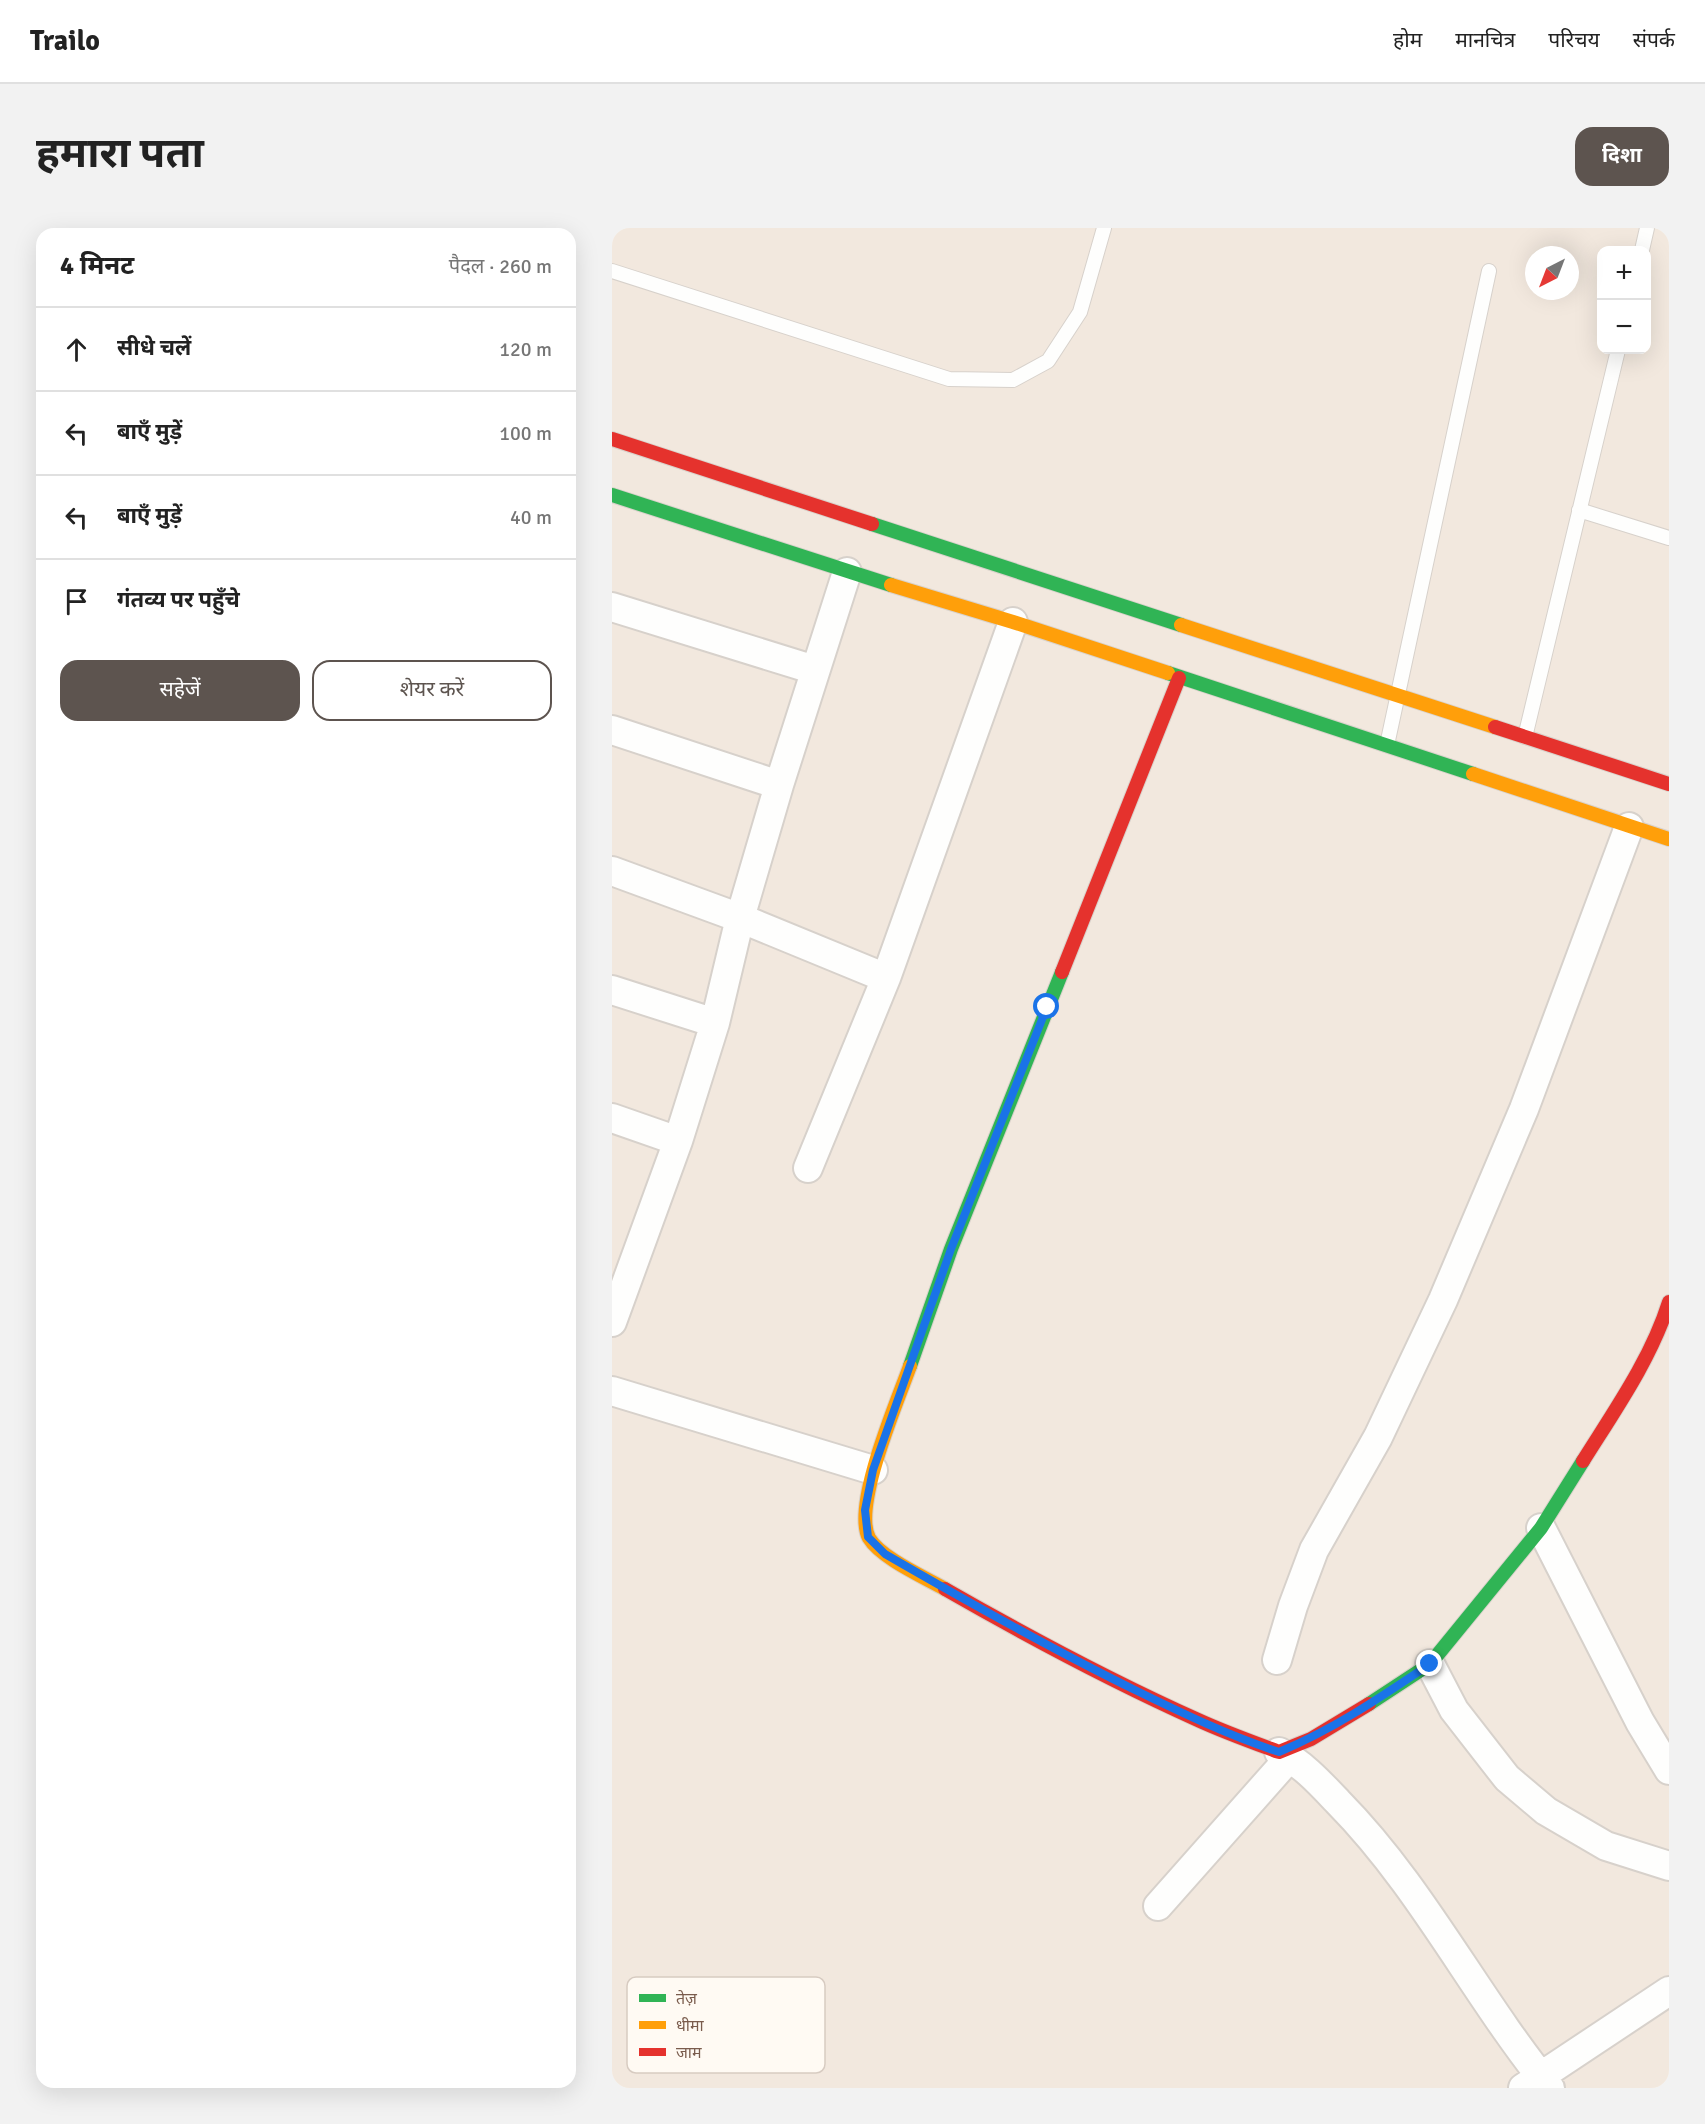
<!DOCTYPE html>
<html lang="hi">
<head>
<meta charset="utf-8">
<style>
	:root { --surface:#fff; --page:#f2f2f2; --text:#222; --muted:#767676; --line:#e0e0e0; --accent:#5d544f }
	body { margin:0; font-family:Signika,"Noto Sans Devanagari",sans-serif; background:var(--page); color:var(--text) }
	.controls { position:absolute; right:18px; top:18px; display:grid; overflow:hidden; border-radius:12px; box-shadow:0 6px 24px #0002 }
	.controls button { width:54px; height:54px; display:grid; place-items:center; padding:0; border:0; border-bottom:2px solid var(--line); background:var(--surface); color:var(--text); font:30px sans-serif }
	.compass { position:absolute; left:913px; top:18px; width:54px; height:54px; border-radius:50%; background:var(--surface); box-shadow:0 6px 24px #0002; rotate:222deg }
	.stop { position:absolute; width:18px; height:18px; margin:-14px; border:4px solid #1a73e8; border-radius:50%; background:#fff }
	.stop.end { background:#1a73e8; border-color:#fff; box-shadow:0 2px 6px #0008 }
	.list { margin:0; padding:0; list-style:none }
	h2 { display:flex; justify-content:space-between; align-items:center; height:78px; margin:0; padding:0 24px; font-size:26px }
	h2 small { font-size:20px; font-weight:400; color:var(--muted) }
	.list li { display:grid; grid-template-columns:39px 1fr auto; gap:18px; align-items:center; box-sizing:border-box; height:84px; padding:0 24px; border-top:2px solid var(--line) }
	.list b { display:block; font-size:22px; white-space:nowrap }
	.list em { font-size:20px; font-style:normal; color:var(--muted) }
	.actions { display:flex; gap:12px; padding:18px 24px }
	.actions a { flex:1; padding:14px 0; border:2px solid var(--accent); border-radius:18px; text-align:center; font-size:21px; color:var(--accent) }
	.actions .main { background:var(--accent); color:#fff }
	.icon { flex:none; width:33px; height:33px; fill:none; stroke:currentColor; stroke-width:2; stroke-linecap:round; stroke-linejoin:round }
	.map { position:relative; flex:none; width:1057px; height:1860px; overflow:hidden; border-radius:18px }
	header { display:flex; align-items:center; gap:36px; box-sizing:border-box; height:84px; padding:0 30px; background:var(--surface); border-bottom:2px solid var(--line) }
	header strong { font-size:28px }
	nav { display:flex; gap:33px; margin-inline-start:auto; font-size:21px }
	.intro { display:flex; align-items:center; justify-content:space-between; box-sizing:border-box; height:144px; padding:0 36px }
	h1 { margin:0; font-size:42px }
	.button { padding:15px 27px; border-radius:18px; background:var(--accent); color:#fff; font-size:21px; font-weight:700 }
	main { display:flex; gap:36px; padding:0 36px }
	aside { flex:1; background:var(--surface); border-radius:18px; box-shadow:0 6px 24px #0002 }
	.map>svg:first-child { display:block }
	.residential { fill:#f2e8de; fill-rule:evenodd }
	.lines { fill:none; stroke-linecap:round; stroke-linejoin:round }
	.lane-casing { stroke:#d7d1cb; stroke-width:16 }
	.street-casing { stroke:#d7d1cb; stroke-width:32 }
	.fast-casing { stroke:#d9d2cb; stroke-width:16 }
	.slow-casing { stroke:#d9d2cb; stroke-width:16 }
	.jam-casing { stroke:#d9d2cb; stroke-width:16 }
	.lane { stroke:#fefefd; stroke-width:14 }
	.street { stroke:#fefefd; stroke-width:28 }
	.fast { stroke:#30b455; stroke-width:14 }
	.slow { stroke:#ff9f0a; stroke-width:14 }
	.jam { stroke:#e5322d; stroke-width:14 }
	.route { stroke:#1a73e8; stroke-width:8 }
	.key { fill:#fffaf3; stroke:#d7cbc1; stroke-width:1.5 }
	.key-label { font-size:16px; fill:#7a5c4d }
</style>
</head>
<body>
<header>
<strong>Trailo</strong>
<nav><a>होम</a><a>मानचित्र</a><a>परिचय</a><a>संपर्क</a></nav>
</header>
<div class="intro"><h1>हमारा पता</h1><a class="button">दिशा</a></div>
<main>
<aside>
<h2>4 मिनट<small>पैदल · 260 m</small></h2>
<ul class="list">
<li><svg class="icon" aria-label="ahead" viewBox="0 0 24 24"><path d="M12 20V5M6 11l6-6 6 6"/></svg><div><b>सीधे चलें</b></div><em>120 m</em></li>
<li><svg class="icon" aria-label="left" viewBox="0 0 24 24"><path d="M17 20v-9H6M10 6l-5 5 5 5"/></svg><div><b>बाएँ मुड़ें</b></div><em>100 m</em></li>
<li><svg class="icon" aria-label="left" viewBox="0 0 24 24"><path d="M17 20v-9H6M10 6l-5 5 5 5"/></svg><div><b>बाएँ मुड़ें</b></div><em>40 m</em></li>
<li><svg class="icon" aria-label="arrive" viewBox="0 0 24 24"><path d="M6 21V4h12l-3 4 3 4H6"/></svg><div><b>गंतव्य पर पहुँचे</b></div></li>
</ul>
<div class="actions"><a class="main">सहेजें</a><a>शेयर करें</a></div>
</aside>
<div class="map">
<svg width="1057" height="1860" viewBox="0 0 1057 1860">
	<rect width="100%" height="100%" fill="#f9f5f0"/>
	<path class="residential" d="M0,0H1057V1860H0ZM990,22H1034V122H990ZM922,27H958V63H922Z"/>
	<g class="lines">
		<defs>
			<path id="lane" d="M1030,22L1035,0
				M0,43L337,151L401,152L436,133L468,84L492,0
				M967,282L1057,310
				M913,509L1006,122
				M775,517L877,43"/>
			<path id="street" d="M0,379L203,442
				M0,502L167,557
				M0,643L128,690L274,750
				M0,762L103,795
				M0,890L66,913
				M196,940L274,750L401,394
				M0,1094L66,913L103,795L128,690L167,557L235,344
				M0,1163L261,1242
				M929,1300L1028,1494L1057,1542
				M665,1432L681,1378L702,1322L766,1209L831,1072L912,881L1017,599
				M818,1436L842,1482L895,1550L934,1583L994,1618L1057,1638
				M667,1524C690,1535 709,1556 726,1574C810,1659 863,1768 938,1860
				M546,1678L678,1529
				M911,1860L1057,1763"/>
			<path id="fast" d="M0,267L279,357
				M260,296L569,397
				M556,445L861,546
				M298,1138L339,1021L450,744
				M757,1476L818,1436L929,1300L971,1233"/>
			<path id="slow" d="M279,357L401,394L556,445
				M569,397L883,499
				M861,546L1057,611
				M298,1138C286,1172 240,1278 257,1310C269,1330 312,1349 333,1361"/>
			<path id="jam" d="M0,211L260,296
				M883,499L1057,556
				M450,744L567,450
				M971,1233C1003,1182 1039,1131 1057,1074
				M333,1361C415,1408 499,1453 586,1492C612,1504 640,1514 667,1524L699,1511L757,1476"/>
		</defs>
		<use href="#lane" class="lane-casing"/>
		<use href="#street" class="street-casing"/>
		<use href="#fast" class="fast-casing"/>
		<use href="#slow" class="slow-casing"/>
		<use href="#jam" class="jam-casing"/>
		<use href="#lane" class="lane"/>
		<use href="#street" class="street"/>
		<use href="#fast" class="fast"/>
		<use href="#slow" class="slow"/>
		<use href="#jam" class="jam"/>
	</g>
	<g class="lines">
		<path class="route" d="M435,779L339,1021L261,1242L253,1282L256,1309L273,1326C356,1374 439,1421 525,1463C572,1486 618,1508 667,1524C722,1501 769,1469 818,1436"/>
	</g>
	<rect x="15" y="1749" width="198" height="96" rx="9" class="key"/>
	<rect x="27" y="1766" width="27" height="8" fill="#30b455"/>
	<rect x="27" y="1793" width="27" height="8" fill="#ff9f0a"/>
	<rect x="27" y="1820" width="27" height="8" fill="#e5322d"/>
	<g class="key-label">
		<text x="64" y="1776">तेज़</text>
		<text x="64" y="1803">धीमा</text>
		<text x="64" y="1830">जाम</text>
	</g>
</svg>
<div class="controls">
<button>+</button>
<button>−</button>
</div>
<svg class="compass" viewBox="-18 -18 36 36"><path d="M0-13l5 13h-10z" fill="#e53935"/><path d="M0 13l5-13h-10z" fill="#767676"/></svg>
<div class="stop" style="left:435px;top:779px"></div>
<div class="stop end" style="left:818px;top:1436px"></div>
</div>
</main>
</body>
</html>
